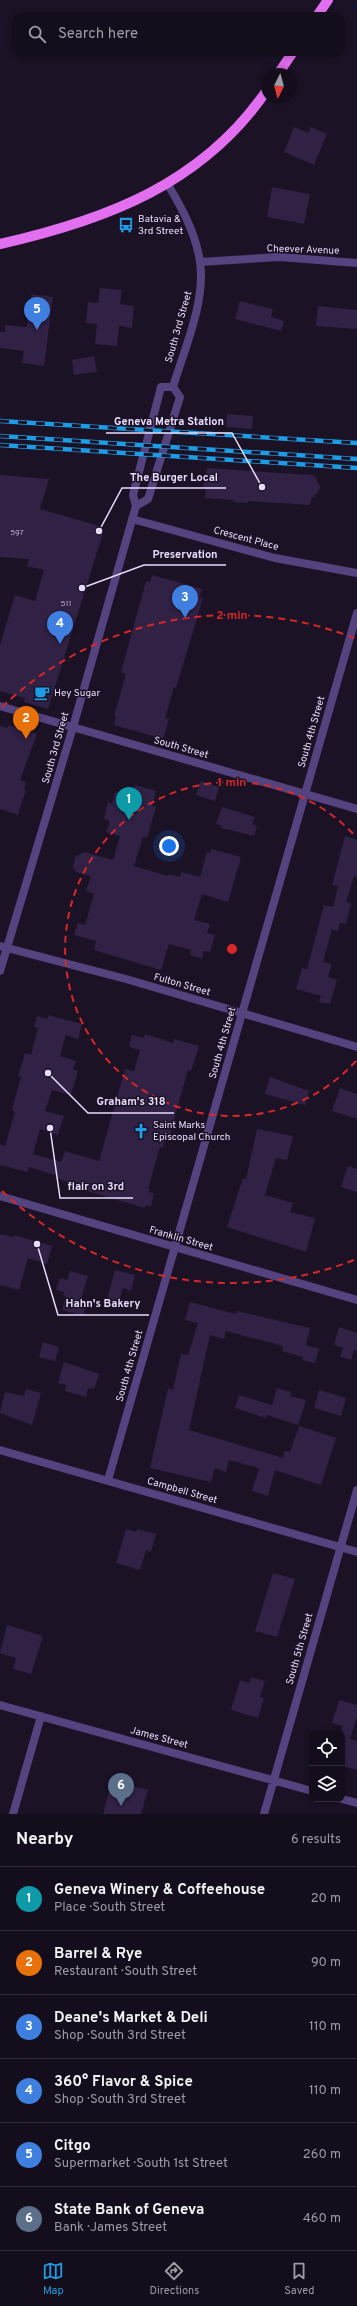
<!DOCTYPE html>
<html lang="en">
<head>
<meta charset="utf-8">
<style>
	:root { --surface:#140e1c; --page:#1d1725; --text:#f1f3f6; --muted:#9d9ca3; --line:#332e3b; --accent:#1d9de5 }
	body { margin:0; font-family:Overpass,sans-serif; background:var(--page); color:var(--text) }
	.controls { position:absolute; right:12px; bottom:12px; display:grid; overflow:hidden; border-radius:8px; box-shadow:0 2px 6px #0003 }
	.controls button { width:36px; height:36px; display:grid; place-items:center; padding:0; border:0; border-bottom:1px solid var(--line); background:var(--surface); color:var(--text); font:20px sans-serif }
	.compass { position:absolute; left:261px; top:68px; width:36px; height:36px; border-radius:50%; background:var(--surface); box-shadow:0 2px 6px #0003; rotate:186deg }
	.you { position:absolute; left:169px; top:846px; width:14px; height:14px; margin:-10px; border:3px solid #fff; border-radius:50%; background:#1a73e8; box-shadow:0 0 0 6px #1a73e833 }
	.badge { display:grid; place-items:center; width:26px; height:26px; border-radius:50%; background:var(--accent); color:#fff; font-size:13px; font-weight:700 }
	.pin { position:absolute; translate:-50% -33px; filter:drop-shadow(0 1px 2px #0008) }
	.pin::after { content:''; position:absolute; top:21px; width:14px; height:12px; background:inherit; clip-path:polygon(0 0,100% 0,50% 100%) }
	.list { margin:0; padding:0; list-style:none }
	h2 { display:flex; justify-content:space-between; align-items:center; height:52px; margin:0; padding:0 16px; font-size:17px }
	h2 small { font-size:13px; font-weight:400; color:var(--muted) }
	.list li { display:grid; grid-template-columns:26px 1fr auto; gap:12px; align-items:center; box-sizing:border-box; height:64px; padding:0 16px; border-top:1px solid var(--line) }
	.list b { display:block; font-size:15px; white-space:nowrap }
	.list p { margin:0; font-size:13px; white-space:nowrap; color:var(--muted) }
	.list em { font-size:13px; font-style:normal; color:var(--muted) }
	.icon { flex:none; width:22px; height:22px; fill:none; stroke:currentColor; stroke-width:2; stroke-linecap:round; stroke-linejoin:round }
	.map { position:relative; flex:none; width:357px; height:1814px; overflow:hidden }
	.search { position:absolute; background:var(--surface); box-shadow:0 2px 6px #0003; left:12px; right:12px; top:12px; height:44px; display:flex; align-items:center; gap:10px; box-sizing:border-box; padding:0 14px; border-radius:12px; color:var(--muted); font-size:15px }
	.sheet { height:436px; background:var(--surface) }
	nav { display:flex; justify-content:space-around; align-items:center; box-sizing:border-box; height:56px; border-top:1px solid var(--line); background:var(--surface); font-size:11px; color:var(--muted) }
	nav a { display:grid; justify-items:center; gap:2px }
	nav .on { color:var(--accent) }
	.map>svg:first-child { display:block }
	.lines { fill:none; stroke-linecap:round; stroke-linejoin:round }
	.stream { stroke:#111541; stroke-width:4 }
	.building { fill:#312145 }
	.minor { stroke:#554380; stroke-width:8 }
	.primary { stroke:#e16fef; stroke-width:10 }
	.rail-casing { stroke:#1d9de5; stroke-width:4.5 }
	.rail { stroke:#1b1226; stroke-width:3; stroke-dasharray:9; stroke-linecap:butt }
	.ring { fill:none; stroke:#d62828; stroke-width:2; stroke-dasharray:7 5 }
	.labels { text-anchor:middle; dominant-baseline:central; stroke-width:3; stroke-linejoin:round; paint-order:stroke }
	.number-label { font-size:8px; fill:#baacce }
	.poi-label { font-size:10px; fill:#e7dbfb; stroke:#1b1226; text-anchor:start }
	.street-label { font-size:10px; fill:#e7dbfb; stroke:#1b1226 }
	.centre { fill:#d62828; stroke:#1b1226; stroke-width:2 }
	.ring-label { font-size:12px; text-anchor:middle; font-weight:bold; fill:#d62828; stroke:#1b1226; stroke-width:3; stroke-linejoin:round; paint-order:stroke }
	.leader { fill:none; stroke:#e7dbfb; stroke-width:1.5 }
	.callout-dot { fill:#e7dbfb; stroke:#1b1226; stroke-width:1.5 }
	.callout-label { font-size:11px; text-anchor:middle; font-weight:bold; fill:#e7dbfb; stroke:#1b1226; stroke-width:3; stroke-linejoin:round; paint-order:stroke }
</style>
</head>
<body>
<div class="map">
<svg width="357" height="1814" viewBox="0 0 357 1814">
	<rect width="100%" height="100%" fill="#1b1226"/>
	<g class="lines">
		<path class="stream" d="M356,6L357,8"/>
	</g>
	<path class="building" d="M294,127L308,133L311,127L327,134L314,165L284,152Z
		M272,187L310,194L304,224L267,217Z
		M100,288L122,290L120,304L134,306L132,328L119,326L117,346L95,344L97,324L86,323L88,302L98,303Z
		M31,294L53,297L44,366L22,363L24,351L0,348V332H5V325L27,327Z
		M240,301L273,309L271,317L284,321L281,331L235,319Z
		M318,306L357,310V329L316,326Z
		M94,356L97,372L74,375L72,360Z
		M227,414L253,416L252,429L226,427Z
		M207,468L310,475L315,476L320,487L318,492L311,499L310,505L248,501V503L233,502L234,500L205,498L206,489L203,487Z
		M0,475L49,479L40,509L99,526L103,533L48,709L24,702L25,698L0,691V645L15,595L35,601L44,570L27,566L29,559L0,557Z
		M152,575L202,589L200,597L203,598L176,688L174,687L165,718L169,719L163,739L114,725L116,716H114L126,674L121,672L146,581L150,582Z
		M8,725L37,734L20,780L26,782L24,790H26L18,815L0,809V726L8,728Z
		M201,781L219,787L215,801L196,795Z
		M135,785L156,791L152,806L156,807L147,838L143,837L134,866L168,876L169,874L180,877L181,872L200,877L207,852L210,853L211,849L241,857L228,902L202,894L194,920L210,924L207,933L215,935L210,952L204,951L202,959L190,955L191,950L169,944L161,970L94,950L96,941L74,935L78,923L85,925L94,894L86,891L91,876L76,872L73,867L75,857L85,852L113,860L120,836L106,832L110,821L104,819L108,802L112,804L115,792L131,797Z
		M222,807L255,817L252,824L257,826L254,836L221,828L222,826L216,824Z
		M345,836L357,840V877L354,876L346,902L351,903L346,924L340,923L338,931L332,929L323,962L332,964L328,977L337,980L330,1004L319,1002L321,996L296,989L302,968L307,969L324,905L333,907L338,886L332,885Z
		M48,1015L82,1024L78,1039L66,1035L60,1056L76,1061L73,1069L78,1071L71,1095L52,1090L45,1111L64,1116L58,1135L40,1129L33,1154L61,1162L65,1151L99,1161L125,1069L134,1071L140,1050L129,1047L132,1035L144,1038L145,1034L173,1043L174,1039L199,1046L191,1071L188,1070L168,1141L165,1140L163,1148L160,1147L148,1189H150L149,1192L154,1193L151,1207L146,1205L145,1208L90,1192L67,1184L68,1182L57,1178L58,1176L29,1167L27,1172L0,1165V1144L5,1146L15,1112L12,1110L13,1105L21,1077L18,1076L25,1053L31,1055L38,1028L34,1027L37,1016L47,1019Z
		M270,1077L309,1091L305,1105L265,1094Z
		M340,1088L357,1094V1119L332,1111Z
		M257,1129L293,1136L287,1160L276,1158L265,1195L293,1203L290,1212L315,1218L306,1252L227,1227L243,1178L246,1179Z
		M348,1166L357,1169V1192L341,1187Z
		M0,1234L14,1237V1235L52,1246L47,1264L28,1258L19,1290L0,1285Z
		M115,1270L135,1275L131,1291L123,1288L119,1302L107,1299Z
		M70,1271L88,1276L81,1300L87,1302L83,1316L62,1310L66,1296L63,1295L64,1292L56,1290L60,1278L67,1280Z
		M190,1302L236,1314L237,1311L310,1328L306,1345L319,1349L315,1363L302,1360L303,1357L282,1351L283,1346L226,1331L224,1339L210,1335L189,1430L283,1458L285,1451L290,1452L299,1426L336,1438L321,1485L275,1470L268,1496L252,1491L259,1468L229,1460L226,1472L215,1468L211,1482L150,1468L168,1388L173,1390L181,1354L188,1355L198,1323L185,1320Z
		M339,1327L357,1333V1351L354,1350L351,1360L340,1357L343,1348L334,1345Z
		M43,1342L59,1347L55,1361L39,1357Z
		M64,1362L99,1374L94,1389L88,1388L86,1397L65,1391L66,1385L58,1383Z
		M277,1388L291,1392L290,1396L306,1400L298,1425L267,1415L266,1418L235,1408L239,1395L272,1405Z
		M26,1389L41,1393L32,1425L0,1413L5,1392L24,1396Z
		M319,1390L346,1398L341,1416L314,1408Z
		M126,1529L136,1532L137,1529L156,1534L151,1552L146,1550L140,1570L116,1563Z
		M273,1573L295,1579L277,1637L255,1631Z
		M7,1625L43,1636L31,1674L13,1669L16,1658L0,1653Z
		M251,1677L265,1681L260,1697L264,1698L258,1718L231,1710L240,1680L249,1683Z
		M339,1700L357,1705V1717L350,1739L357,1741V1770L342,1766V1726L332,1723Z
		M112,1780L148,1790L141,1814H103Z"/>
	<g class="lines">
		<path class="minor" d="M167,183C182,208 196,234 200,262C206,301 184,350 173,387
			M200,262L279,257L357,263
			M136,506L148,499L180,397L173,387
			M132,519L275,558L357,573
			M0,706L357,809
			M0,946L126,979L357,1047
			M0,971L73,727L136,506L133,495L161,387H173
			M0,1196L357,1300
			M0,1450L357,1552
			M108,1480L357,613
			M0,1705L312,1791
			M342,1799L357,1803
			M13,1814L41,1716
			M264,1814L357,1490"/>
		<path class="primary" d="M317,16L328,0
			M278,74L293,52
			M0,244C106,220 203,184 267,90"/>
		<defs>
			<path id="rail" d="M0,421L357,443
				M0,436L357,459
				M0,445L357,468"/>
		</defs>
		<use href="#rail" class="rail-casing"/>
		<use href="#rail" class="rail"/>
	</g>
	<g class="ring">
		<path d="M356 1061A167 167 0 1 1 356 837"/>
		<path d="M354 1260A334 334 0 0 1 2 1191M2 707A334 334 0 0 1 354 638"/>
	</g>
	<defs>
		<symbol id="bus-bare" viewBox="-9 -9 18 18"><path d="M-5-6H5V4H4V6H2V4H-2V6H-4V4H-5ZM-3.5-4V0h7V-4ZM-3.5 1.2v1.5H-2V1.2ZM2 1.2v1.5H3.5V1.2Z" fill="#1d9de5" stroke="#1b1226" stroke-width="2.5" paint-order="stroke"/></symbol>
		<symbol id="cafe-bare" viewBox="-9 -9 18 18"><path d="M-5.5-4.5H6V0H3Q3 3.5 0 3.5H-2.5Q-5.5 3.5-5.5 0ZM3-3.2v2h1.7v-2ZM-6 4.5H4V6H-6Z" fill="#1d9de5" stroke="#1b1226" stroke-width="2.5" paint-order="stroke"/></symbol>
		<symbol id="church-bare" viewBox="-9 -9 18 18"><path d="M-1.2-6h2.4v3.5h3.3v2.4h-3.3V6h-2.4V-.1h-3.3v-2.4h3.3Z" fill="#1d9de5" stroke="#1b1226" stroke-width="2.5" paint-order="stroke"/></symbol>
	</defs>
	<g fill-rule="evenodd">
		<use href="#bus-bare" x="115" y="214" width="22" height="22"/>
		<use href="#cafe-bare" x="31" y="682" width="22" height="22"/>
		<use href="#church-bare" x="130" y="1120" width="22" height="22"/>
	</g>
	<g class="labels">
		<g class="number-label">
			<text x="17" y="533">597</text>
			<text x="66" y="604">511</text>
		</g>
		<g class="poi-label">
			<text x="138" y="219">Batavia &amp;<tspan x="138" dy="12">3rd Street</tspan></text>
			<text x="54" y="693">Hey Sugar</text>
			<text x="153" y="1125">Saint Marks<tspan x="153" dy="12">Episcopal Church</tspan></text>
		</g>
		<g class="street-label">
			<text transform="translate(303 250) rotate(2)">Cheever Avenue</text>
			<text transform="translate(179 327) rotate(-74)">South 3rd Street</text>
			<text transform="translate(246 539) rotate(15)">Crescent Place</text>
			<text transform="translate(312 732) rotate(-74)">South 4th Street</text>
			<text transform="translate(56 748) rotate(-74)">South 3rd Street</text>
			<text transform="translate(181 748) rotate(16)">South Street</text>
			<text transform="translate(182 985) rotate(16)">Fulton Street</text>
			<text transform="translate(223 1043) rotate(-74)">South 4th Street</text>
			<text transform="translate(181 1239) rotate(16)">Franklin Street</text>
			<text transform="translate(130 1366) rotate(-74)">South 4th Street</text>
			<text transform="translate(182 1491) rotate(16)">Campbell Street</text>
			<text transform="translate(300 1649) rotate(-74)">South 5th Street</text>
			<text transform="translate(159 1738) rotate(15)">James Street</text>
		</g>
	</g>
	<circle cx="232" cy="949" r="6" class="centre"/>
	<g class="ring-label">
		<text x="232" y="619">2 min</text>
		<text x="232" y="786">1 min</text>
	</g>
	<path class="leader" d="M262 487L232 433H106M99 531L122 488H226M82 588L144 565H226M48 1073L88 1113H174M50 1128L60 1198H133M37 1244L58 1315H149"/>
	<g class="callout-dot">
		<circle cx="262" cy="487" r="4"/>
		<circle cx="99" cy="531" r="4"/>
		<circle cx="82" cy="588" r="4"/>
		<circle cx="48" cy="1073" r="4"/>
		<circle cx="50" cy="1128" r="4"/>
		<circle cx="37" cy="1244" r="4"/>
	</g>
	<g class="callout-label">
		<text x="169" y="425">Geneva Metra Station</text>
		<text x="174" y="481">The Burger Local</text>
		<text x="185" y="558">Preservation</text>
		<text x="131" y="1105">Graham's 318</text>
		<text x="96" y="1190">flair on 3rd</text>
		<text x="103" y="1307">Hahn's Bakery</text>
	</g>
</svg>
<div class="controls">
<button><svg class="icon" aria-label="locate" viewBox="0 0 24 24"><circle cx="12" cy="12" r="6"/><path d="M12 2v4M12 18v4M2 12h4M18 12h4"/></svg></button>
<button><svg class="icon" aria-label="layers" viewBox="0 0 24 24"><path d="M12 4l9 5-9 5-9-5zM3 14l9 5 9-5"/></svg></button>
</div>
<svg class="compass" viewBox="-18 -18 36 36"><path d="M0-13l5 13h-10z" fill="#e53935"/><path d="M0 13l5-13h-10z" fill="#9d9ca3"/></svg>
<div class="you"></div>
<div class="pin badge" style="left:129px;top:820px;background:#0f9aa8">1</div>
<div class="pin badge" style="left:26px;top:739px;background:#e8710a">2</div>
<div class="pin badge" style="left:185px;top:618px;background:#3f7fe0">3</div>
<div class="pin badge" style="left:60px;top:644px;background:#3f7fe0">4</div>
<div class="pin badge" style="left:37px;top:330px;background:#3f7fe0">5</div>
<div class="pin badge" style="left:121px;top:1806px;background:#5c6f8a">6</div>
<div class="search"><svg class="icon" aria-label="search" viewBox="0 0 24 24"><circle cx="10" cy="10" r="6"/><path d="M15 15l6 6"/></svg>Search here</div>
</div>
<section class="sheet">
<h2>Nearby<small>6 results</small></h2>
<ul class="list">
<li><span class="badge" style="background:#0f9aa8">1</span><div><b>Geneva Winery &amp; Coffeehouse</b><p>Place · South Street</p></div><em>20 m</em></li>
<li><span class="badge" style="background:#e8710a">2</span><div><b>Barrel &amp; Rye</b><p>Restaurant · South Street</p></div><em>90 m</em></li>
<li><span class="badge" style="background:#3f7fe0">3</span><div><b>Deane's Market &amp; Deli</b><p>Shop · South 3rd Street</p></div><em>110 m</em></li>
<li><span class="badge" style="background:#3f7fe0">4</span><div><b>360° Flavor &amp; Spice</b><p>Shop · South 3rd Street</p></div><em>110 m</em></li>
<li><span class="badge" style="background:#3f7fe0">5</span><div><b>Citgo</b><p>Supermarket · South 1st Street</p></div><em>260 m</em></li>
<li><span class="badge" style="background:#5c6f8a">6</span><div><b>State Bank of Geneva</b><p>Bank · James Street</p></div><em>460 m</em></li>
</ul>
</section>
<nav>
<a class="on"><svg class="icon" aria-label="map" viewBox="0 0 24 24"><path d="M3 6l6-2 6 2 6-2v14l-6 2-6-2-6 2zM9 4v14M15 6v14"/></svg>Map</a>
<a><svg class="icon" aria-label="directions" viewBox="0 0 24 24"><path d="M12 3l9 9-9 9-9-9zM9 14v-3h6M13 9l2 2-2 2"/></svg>Directions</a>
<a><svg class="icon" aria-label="saved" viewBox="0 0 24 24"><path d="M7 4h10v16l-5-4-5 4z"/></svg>Saved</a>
</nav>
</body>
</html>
